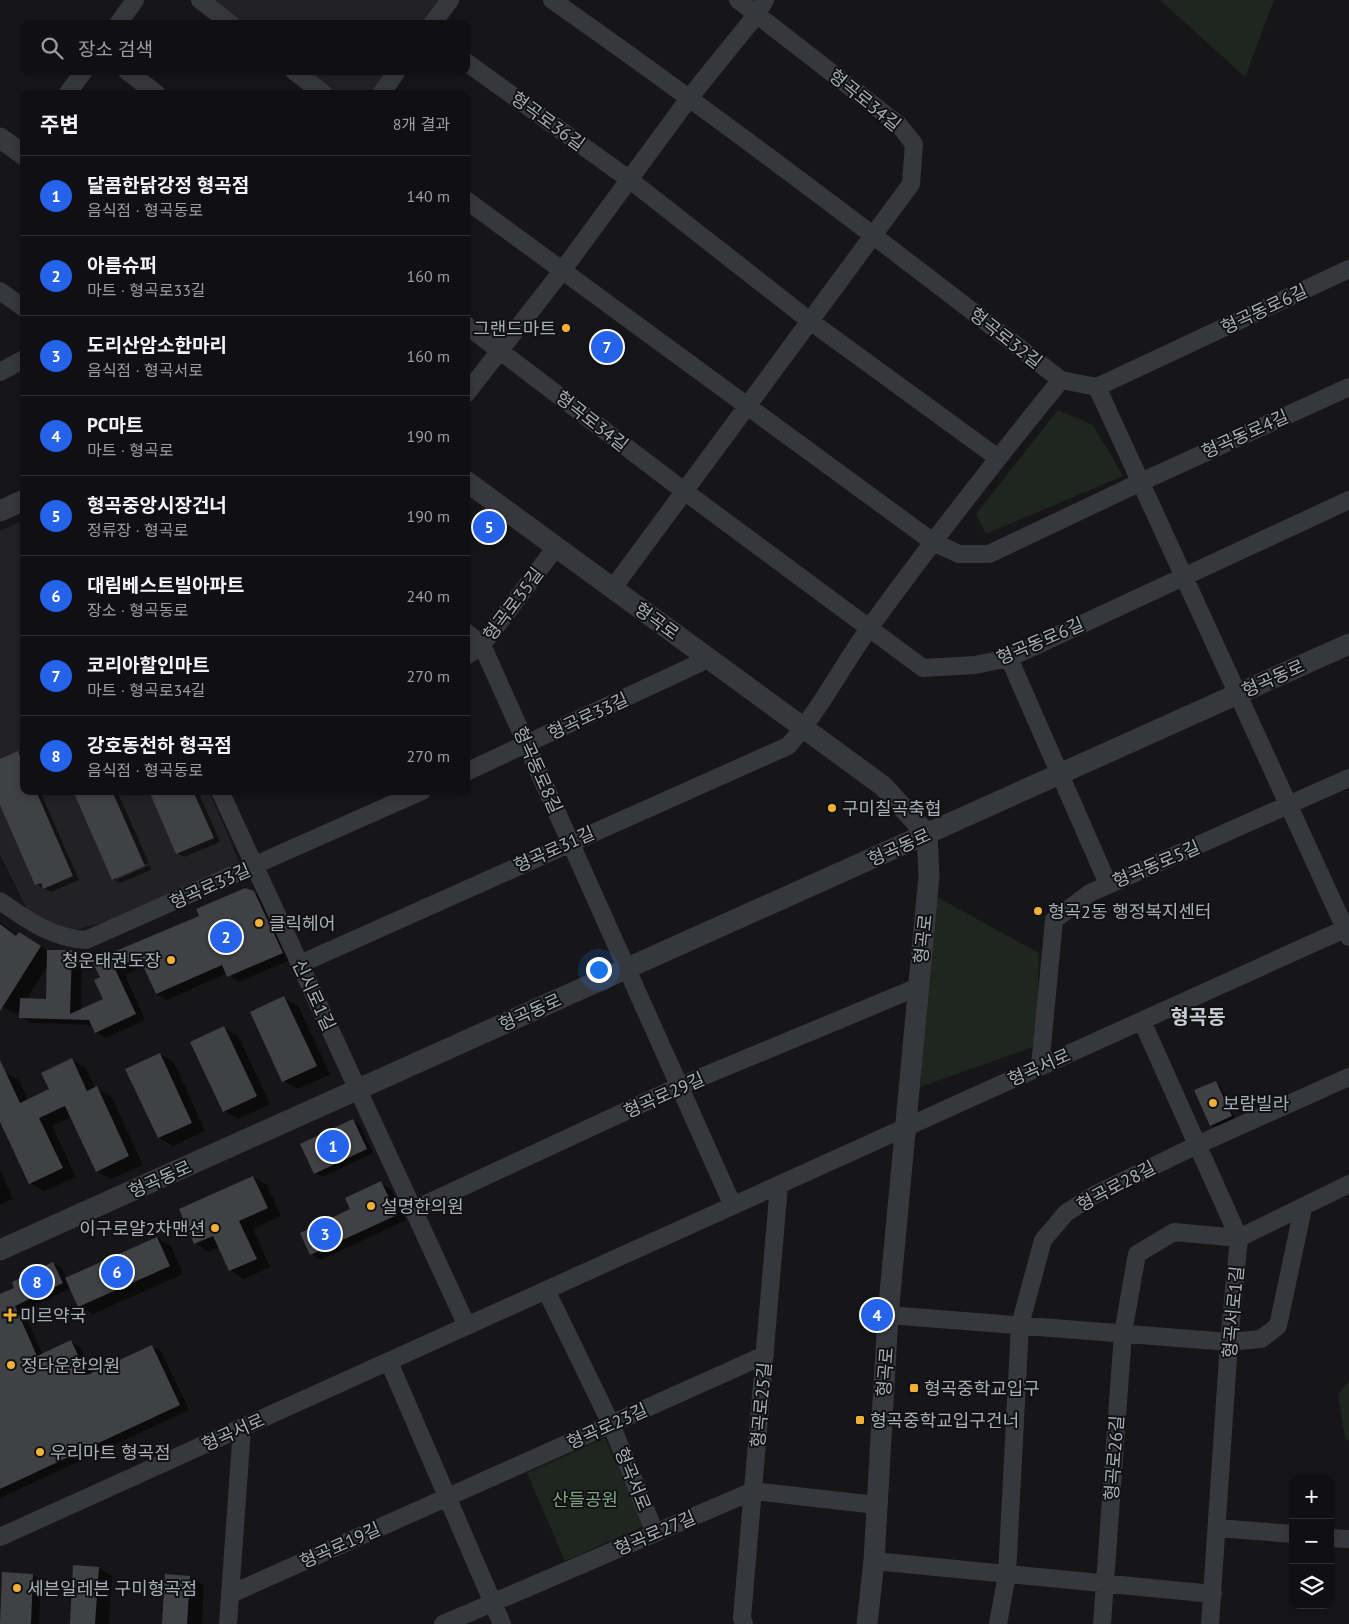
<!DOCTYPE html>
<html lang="ko">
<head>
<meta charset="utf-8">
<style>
	:root { --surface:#101012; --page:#1e1e20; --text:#f1f3f6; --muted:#9c9d9f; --line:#303032; --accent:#2563eb }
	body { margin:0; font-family:"PT Sans","Noto Sans KR",sans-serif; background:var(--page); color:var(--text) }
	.controls { position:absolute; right:15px; bottom:15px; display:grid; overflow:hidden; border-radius:10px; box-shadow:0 2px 8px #0003 }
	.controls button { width:45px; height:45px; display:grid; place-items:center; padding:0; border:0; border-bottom:1px solid var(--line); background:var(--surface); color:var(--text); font:25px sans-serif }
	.you { position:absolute; left:598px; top:969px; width:18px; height:18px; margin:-12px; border:4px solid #fff; border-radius:50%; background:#1a73e8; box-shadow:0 0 0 8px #1a73e833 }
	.badge { display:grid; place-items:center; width:32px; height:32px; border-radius:50%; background:var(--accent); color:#fff; font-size:16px; font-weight:700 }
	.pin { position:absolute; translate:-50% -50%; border:2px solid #fff; box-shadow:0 1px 5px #0006 }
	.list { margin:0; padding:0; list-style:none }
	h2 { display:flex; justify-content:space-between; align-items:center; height:65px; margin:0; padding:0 20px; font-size:21px }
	h2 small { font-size:16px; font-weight:400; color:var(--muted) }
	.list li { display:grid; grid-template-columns:32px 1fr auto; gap:15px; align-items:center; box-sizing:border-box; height:80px; padding:0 20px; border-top:1px solid var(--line) }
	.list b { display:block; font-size:19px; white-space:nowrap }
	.list p { margin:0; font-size:16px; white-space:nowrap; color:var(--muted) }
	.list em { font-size:16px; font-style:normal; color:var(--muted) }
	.icon { flex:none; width:28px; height:28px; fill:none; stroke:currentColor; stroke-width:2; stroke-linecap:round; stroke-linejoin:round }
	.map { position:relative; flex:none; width:1349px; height:1624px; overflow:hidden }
	.search { position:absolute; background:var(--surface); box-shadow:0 2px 8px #0003; left:20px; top:20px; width:450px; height:55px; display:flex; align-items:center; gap:12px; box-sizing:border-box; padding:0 18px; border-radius:10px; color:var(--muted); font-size:19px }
	.panel { position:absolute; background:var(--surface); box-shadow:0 2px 8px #0003; left:20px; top:90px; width:450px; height:705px; border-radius:10px }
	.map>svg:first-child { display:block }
	.built { fill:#222225 }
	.green { fill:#1e261f }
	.shadow { fill:#0007; fill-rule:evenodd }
	.building { fill:#404145 }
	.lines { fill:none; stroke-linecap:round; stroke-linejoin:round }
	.minor { stroke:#37383d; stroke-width:18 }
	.tertiary { stroke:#37383d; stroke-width:21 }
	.poi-dot { fill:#f2b134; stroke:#111113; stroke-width:2 }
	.labels { text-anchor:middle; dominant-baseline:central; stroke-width:4; stroke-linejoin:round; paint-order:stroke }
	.street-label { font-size:18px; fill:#a8adb8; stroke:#111113 }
	.poi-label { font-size:18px; fill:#a8adb8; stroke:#111113; text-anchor:start }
	.park-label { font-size:18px; fill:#7fa381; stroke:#111113 }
	.quarter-label { font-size:20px; font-weight:bold; fill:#c9ccd4; stroke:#111113 }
</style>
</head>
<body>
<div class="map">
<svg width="1349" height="1624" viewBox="0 0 1349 1624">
	<rect width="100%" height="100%" fill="#161618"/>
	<path class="built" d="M200,0H451L434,24H231Z
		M294,71H398L382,94H324Z
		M24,520V791H209L240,864L109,920L70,932L29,913L0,855V531Z"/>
	<path class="green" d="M1160,0H1274L1245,77Z
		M1058,410L1093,425L1123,476L986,534L976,514Z
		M935,896L1039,953L1036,1046L920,1087Z
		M1349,1381V1441L1345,1437L1338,1394Z
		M605,1438L644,1526L565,1561L527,1473Z"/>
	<path class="shadow" d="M18,752L24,755V791H40L79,880L51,892L36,884L0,802V760Z
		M74,791H117L149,863L116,877V880L150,865L151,870L120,883L113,879Z
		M150,791H198L220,842L184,857L177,853Z
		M254,892L265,898L293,959L238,982L227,973L167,1000L157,994L144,965L125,975L145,1020L106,1038L96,1032L92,1025L31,1023L21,1017V1008L18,1013H14L0,1005V922L18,936L34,942L48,951L72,952L82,957L81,1011L104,1000L95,980L201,917ZM48,965L47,1000H26Z
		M284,998L298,1006L330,1074L298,1089L283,1081Z
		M224,1028L238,1036L270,1104L238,1119L224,1111Z
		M160,1054L174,1062L205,1131L173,1146L159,1138Z
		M72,1060L86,1068L95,1088L111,1096L143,1165L111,1179L97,1171L71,1117L52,1126L76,1177L44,1191L30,1183L3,1126L0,1124V1074L5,1072L19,1080L28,1101L51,1090Z
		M1216,1082L1220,1085L1235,1119L1215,1128L1211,1125Z
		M352,1120L359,1124L373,1153L322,1177L315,1173Z
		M0,1170L13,1199L0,1205Z
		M253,1177L267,1185L281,1216L253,1229L270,1267L244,1279L230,1270L219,1247L209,1252L195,1243Z
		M381,1183L391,1189L406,1220L321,1260L311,1254L352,1210Z
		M157,1238L171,1246L183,1274L93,1314L79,1306L71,1288L23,1311L43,1355L71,1342L80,1347L92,1374L152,1346L161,1351L189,1410L0,1498V1296L16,1289L53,1263L62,1268L67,1279Z
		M98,1568L112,1576L109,1624H71Z
		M3,1574L33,1575L41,1580L39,1624H0Z
		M190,1577L204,1586L202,1624H163Z"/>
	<path class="building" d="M18,751L24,764V791H36L73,876L43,889L41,883L35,885L0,805V759Z
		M73,791H112L145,866L112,880Z
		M149,791H193L214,838L176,854Z
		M245,888L254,891L283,953L227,977L222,965L156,994L139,957L115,969L136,1014L95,1033L89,1020L19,1018L20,998L46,999L47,950H72L70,1014L103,999L94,980L100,977L92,961L199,916L196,909Z
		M0,924L16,936L19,932L41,946L0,1011Z
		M284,996L317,1066L282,1082L250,1012Z
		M224,1026L257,1096L223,1112L190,1042Z
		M160,1053L192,1123L158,1138L125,1069Z
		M72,1058L87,1091L97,1086L129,1156L96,1172L65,1106L39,1118L63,1168L29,1184L0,1122V1060L20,1103L49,1089L41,1073Z
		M1216,1081L1232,1116L1210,1126L1194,1090Z
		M353,1119L367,1149L314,1174L300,1144Z
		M253,1176L268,1208L239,1221L257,1259L229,1271L213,1236L194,1244L179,1209Z
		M381,1181L397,1215L310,1255L300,1233L350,1209L345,1198Z
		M157,1237L170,1266L78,1307L65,1278Z
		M53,1262L63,1283L15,1306L37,1356L71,1340L87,1375L152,1345L180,1405L0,1489V1294L14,1288L12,1282Z
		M73,1565L99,1567L95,1624H70Z
		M2,1572L33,1574L31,1624H0Z
		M165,1574L190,1576L187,1624H162Z"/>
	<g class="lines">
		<path class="minor" d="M200,0L231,24
			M552,0C726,122 894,250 1061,380L1097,387L1349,269
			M118,24L135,0
			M432,24L450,0
			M466,62L630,180L810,321L998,458
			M127,71L157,94
			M294,71L324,94
			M67,94L84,71
			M381,94L397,71
			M466,200L933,542L959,554H989L1141,482L1349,387
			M0,291L24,308
			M466,325L684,491L923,668L975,665L1009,658L1349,500
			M0,372L24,359
			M1097,387L1349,937
			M466,394L562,271L690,97L757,14L765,0
			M613,588L911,184L914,144L899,125L738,0
			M466,632L482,645L733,1206
			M466,656L482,645L556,547
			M1009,658L1108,884
			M466,772L708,659
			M220,791L467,1326
			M0,901C27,920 52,938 86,940L422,791
			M300,964L788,746C820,710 842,666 870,627C931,543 995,461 1061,380
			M1142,1021L1239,1238L1229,1342L1210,1624
			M1040,1067L1054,920L1090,893L1349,778
			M413,1210L680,1086L918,987
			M546,1290L611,1424L655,1533
			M888,1315L1229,1342L1261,1339L1278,1326L1303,1208
			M389,1362L502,1624
			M1217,1528L1293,1534
			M0,1537L1349,927
			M1330,1538L1349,1539
			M874,1561L1213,1594
			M231,1594L765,1355
			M228,1624L242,1428
			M443,1624L753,1491L876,1505
			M744,1624L742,1618L779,1185
			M998,1624L1007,1574L1020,1325L1043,1240L1066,1213L1094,1195L1197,1145L1349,1077
			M1102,1624L1123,1333L1137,1254L1174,1232L1239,1238L1349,1184"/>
		<path class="tertiary" d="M0,138L24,155
			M466,481L883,786L927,834L929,876L888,1315L874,1561L867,1624
			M0,511L24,500
			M0,1250L1349,644"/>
	</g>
	<g class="poi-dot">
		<circle cx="566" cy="328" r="5"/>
		<circle cx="832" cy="808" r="5"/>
		<circle cx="1038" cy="911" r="5"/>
		<circle cx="259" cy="923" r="5"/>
		<circle cx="171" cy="960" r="5"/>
		<circle cx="1213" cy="1103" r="5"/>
		<circle cx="371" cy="1206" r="5"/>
		<circle cx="215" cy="1228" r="5"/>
		<path d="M7.5 1307.5h5v5h5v5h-5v5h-5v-5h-5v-5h5z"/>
		<circle cx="11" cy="1365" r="5"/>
		<rect x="909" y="1383" width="10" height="10" rx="2.5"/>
		<rect x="855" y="1415" width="10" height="10" rx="2.5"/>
		<circle cx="40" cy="1452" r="5"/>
		<circle cx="17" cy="1588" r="5"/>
	</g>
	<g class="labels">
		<g class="street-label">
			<text transform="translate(865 100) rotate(39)">형곡로34길</text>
			<text transform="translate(548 121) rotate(36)">형곡로36길</text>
			<text transform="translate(1264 309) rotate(-25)">형곡동로6길</text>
			<text transform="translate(1006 338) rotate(38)">형곡로32길</text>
			<text transform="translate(592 421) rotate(38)">형곡로34길</text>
			<text transform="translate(1245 434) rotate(-24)">형곡동로4길</text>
			<text transform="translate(513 604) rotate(-53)">형곡로35길</text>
			<text transform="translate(657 621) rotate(36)">형곡로</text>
			<text transform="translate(1040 641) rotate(-23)">형곡동로6길</text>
			<text transform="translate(1273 678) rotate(-24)">형곡동로</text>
			<text transform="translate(588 716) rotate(-25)">형곡로33길</text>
			<text transform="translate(538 770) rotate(66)">형곡동로8길</text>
			<text transform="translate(899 847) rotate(-24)">형곡동로</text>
			<text transform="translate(554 849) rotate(-24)">형곡로31길</text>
			<text transform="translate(1156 864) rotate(-23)">형곡동로5길</text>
			<text transform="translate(210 886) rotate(-24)">형곡로33길</text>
			<text transform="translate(923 939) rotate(-84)">형곡로</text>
			<text transform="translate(314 995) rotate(65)">신시로1길</text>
			<text transform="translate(530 1012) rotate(-24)">형곡동로</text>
			<text transform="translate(1039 1067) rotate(-24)">형곡서로</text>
			<text transform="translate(664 1095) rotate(-24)">형곡로29길</text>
			<text transform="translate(160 1179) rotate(-24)">형곡동로</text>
			<text transform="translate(1116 1186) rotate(-28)">형곡로28길</text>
			<text transform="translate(1233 1312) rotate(-85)">형곡서로1길</text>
			<text transform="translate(885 1372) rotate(-86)">형곡로</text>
			<text transform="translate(761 1405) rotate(-85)">형곡로25길</text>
			<text transform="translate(607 1426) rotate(-24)">형곡로23길</text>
			<text transform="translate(233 1432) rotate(-24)">형곡서로</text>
			<text transform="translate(1114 1458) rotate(-86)">형곡로26길</text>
			<text transform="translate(633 1479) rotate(68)">형곡서로</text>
			<text transform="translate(655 1533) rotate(-23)">형곡로27길</text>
			<text transform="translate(340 1545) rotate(-24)">형곡로19길</text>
		</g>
		<g class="poi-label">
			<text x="556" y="328" text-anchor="end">그랜드마트</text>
			<text x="842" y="808">구미칠곡축협</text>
			<text x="1048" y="911">형곡2동 행정복지센터</text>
			<text x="269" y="923">클릭헤어</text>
			<text x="161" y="960" text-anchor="end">청운태권도장</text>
			<text x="1223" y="1103">보람빌라</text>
			<text x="381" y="1206">설명한의원</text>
			<text x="205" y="1228" text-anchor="end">이구로얄2차맨션</text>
			<text x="20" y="1315">미르약국</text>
			<text x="21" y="1365">정다운한의원</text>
			<text x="924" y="1388">형곡중학교입구</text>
			<text x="870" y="1420">형곡중학교입구건너</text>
			<text x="50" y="1452">우리마트 형곡점</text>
			<text x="27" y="1588">세븐일레븐 구미형곡점</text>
		</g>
		<g class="park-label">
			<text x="585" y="1499">산들공원</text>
		</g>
		<g class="quarter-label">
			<text x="1198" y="1017">형곡동</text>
		</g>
	</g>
</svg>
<div class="controls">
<button>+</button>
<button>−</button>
<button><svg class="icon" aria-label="layers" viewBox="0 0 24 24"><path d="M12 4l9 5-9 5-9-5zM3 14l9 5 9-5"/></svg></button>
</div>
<div class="you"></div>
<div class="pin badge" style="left:333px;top:1146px">1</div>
<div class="pin badge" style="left:226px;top:937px">2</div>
<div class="pin badge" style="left:325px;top:1234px">3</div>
<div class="pin badge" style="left:877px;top:1315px">4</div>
<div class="pin badge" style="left:489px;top:527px">5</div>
<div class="pin badge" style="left:117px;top:1272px">6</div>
<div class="pin badge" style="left:607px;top:347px">7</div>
<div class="pin badge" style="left:37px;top:1282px">8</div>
<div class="search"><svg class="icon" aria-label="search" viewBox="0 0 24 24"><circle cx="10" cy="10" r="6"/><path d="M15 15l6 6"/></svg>장소 검색</div>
<section class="panel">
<h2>주변<small>8개 결과</small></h2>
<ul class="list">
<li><span class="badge">1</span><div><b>달콤한닭강정 형곡점</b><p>음식점 · 형곡동로</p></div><em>140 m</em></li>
<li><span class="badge">2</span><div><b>아름슈퍼</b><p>마트 · 형곡로33길</p></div><em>160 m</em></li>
<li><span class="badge">3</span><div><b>도리산암소한마리</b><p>음식점 · 형곡서로</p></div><em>160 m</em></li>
<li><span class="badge">4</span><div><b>PC마트</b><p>마트 · 형곡로</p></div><em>190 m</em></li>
<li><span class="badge">5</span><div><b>형곡중앙시장건너</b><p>정류장 · 형곡로</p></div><em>190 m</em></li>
<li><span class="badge">6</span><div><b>대림베스트빌아파트</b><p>장소 · 형곡동로</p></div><em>240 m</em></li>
<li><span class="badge">7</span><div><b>코리아할인마트</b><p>마트 · 형곡로34길</p></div><em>270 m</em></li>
<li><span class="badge">8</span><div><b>강호동천하 형곡점</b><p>음식점 · 형곡동로</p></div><em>270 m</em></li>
</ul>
</section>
</div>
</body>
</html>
